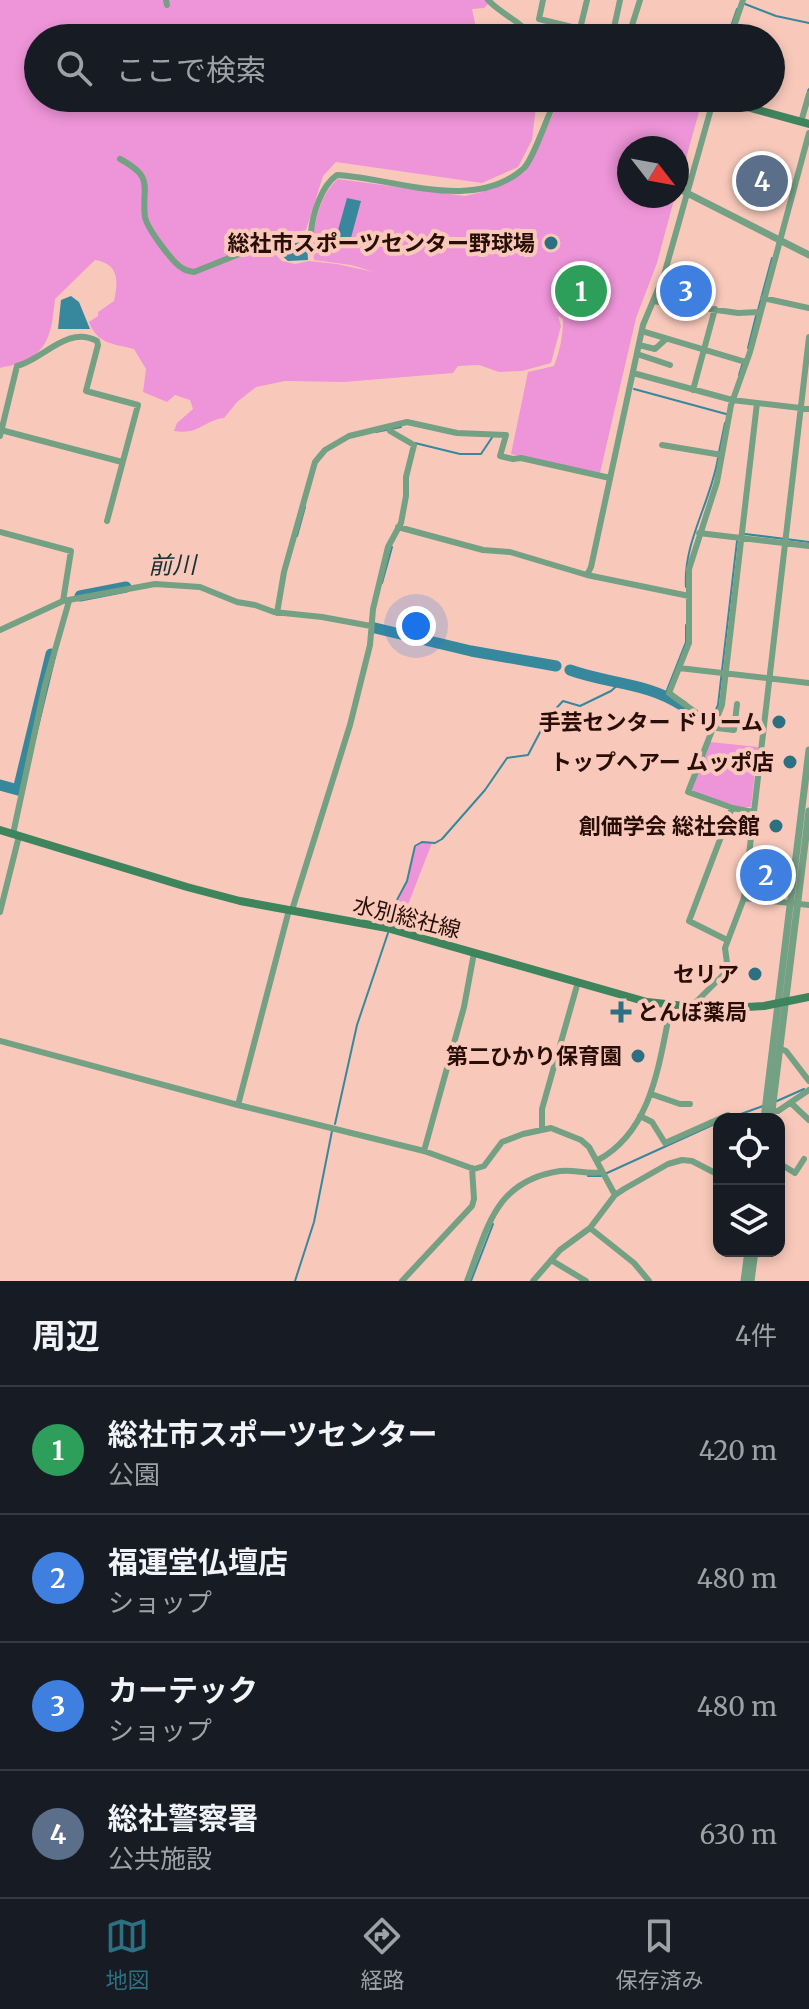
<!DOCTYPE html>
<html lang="ja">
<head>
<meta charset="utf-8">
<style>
	:root { --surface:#171b24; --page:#242831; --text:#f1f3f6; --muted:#9ea1a6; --line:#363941; --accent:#2d7081 }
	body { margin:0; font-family:Merriweather,"Noto Sans JP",serif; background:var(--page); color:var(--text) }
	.controls { position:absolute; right:24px; bottom:24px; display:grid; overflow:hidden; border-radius:16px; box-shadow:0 4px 12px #0003 }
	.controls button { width:72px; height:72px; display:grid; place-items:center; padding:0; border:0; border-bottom:2px solid var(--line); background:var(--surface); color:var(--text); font:40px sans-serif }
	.compass { position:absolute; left:617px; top:136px; width:72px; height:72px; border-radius:50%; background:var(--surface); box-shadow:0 4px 12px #0003; rotate:121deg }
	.you { position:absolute; left:416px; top:626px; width:28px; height:28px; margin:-20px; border:6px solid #fff; border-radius:50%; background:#1a73e8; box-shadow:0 0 0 12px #1a73e833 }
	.badge { display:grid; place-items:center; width:52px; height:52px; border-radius:50%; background:var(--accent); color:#fff; font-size:26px; font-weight:700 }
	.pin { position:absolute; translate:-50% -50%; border:4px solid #fff; box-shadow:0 2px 8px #0006 }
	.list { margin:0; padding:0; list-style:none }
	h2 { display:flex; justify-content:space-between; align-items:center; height:104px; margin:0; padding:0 32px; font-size:34px }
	h2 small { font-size:26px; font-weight:400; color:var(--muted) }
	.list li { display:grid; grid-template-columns:52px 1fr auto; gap:24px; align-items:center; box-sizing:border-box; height:128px; padding:0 32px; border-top:2px solid var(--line) }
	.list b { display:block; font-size:30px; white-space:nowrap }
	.list p { margin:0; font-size:26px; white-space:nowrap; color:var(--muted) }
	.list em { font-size:26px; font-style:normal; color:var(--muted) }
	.icon { flex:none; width:44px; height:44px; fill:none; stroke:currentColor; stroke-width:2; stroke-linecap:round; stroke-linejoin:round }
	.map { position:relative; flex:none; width:809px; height:1281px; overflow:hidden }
	.search { position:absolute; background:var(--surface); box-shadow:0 4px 12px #0003; left:24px; right:24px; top:24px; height:88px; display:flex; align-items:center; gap:20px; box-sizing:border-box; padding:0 28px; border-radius:44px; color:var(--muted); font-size:30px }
	.sheet { height:616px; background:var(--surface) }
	nav { display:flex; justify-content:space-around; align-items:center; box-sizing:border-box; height:112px; border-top:2px solid var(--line); background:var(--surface); font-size:22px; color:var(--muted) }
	nav a { display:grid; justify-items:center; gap:4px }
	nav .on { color:var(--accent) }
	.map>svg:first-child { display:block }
	.green { fill:#ee94d8 }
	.water { fill:#37889c }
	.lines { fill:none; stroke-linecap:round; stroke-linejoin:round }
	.stream { stroke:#37889c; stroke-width:2 }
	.river { stroke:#37889c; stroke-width:11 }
	.minor { stroke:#74a084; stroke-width:6 }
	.tertiary { stroke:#74a084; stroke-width:7 }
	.secondary { stroke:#3e845d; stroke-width:8 }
	.poi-dot { fill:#2d7081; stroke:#f8c9bb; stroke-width:3 }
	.labels { text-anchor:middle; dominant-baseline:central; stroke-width:8; stroke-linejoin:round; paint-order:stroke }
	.poi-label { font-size:22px; font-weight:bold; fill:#290e07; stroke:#f8c9bb; text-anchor:end }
	.street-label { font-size:22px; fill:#290e07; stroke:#f8c9bb }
	.water-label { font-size:24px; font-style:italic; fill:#173037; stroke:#f8c9bb }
</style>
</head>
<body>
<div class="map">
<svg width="809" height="1281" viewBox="0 0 809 1281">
	<rect width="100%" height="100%" fill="#f8c9bb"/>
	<path class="green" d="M0,0H492L484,8L472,9L477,32L496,38H38V98H537L532,140L518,167L482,183L336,162L323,176L306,230L270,238L274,247V253L282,261L295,264L309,261L337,264L374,272L351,265L314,260C311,234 317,197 338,179L465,196L482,192L525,172L555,110L556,98H692L702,101L677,191V148H629V196H675L657,263L636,318L600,473L511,454L528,372L554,366C560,350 563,336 563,319L558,316L561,326L551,363L522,371L499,372L479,365L458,366L453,373L344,382L285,381L256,387L237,402L224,418C202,421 200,435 174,431L177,423L193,409L190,400L175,395L167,402L143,392L146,369L134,349C114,344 97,344 89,322L98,316V312L114,301C118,282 120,264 95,260L55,299C52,328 50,353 19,363C13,366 6,366 0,368Z
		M710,742L758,747L751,807H741L693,793L691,789Z
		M422,842L432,843L400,925L392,923L396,906L408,880L414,849Z"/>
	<path class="water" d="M347,198L361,201L349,245L335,241Z
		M307,241L308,260L288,261L276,251L278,246Z
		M71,296L79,302L90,329H58L61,300Z"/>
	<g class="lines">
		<path class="stream" d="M745,4L776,16L809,23
			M727,38L737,9
			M808,91L809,89
			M758,310L772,258
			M748,348L756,316
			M739,375L743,362
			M634,389L726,414
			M376,432L401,427
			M415,443L460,454H481L493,436
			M719,452L725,423
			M745,534L809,542
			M297,536L305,507
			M382,583L392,547
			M686,587C683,542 711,502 718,458
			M665,695L686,642V625
			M711,721L718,705L737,541
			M392,921L396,902L407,881L415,846L422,842L435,843L442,839L485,790L507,758L528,755L548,717L563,701L580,706L611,691L620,683
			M777,1101L804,1089
			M727,1119L763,1106
			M335,1124L357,1025L388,933
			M607,1173L719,1122
			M588,1176H601
			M295,1281L314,1222L332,1131
			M471,1281L493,1224"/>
		<path class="river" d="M80,596L126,587
			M375,628L471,651L556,666
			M570,670C608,684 647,682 683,706
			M0,785L18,790L51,654"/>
		<path class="minor" d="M166,0L167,5
			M488,0C502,15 521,21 534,38
			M543,0L539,19L580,29L587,0
			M580,29L615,38
			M612,37L620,0
			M561,38L564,25
			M628,38L640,0
			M730,38L743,0
			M801,122L809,94
			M120,159C156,178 141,187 145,217C147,228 172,262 182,268C186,271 189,271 194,272L272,241L311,234C312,215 321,186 337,175C394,178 473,213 523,169C532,162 546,120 552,108L553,98
			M763,298L809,308
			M653,301L738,313L759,312
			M642,331L746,362
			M809,337L744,898L809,905
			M639,345L655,349L666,339
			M637,354L670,365
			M633,373L732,400L809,409
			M693,390L715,309
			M1,430L122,462
			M0,436L17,366C44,359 67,325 97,341L98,345L86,391L138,405L107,521
			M662,445L722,455
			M398,527L483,550L510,552L587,575L689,596
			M0,532L71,551L63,601
			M699,533L809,546
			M587,575L591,567L643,325L664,275L714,98
			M277,613L284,572L315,462L325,450L349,436L407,422L457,433L506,435L500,456L513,459L521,458L610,478
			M0,630L63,601L155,584L200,587L237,602L255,605L274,612L322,617L371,626
			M679,668L809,683
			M737,704L734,730L717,728L669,693L689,643V569L717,482L731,405L750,352L809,133
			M753,812L733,808L688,792L722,705L757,403
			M13,834L45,685L69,601
			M292,910L350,725L370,645L373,609L388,547L401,523L406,496V477L414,445L390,431
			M0,912L19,836
			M727,940L689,921L732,808
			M690,1008L728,970L725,948L744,898
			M0,1041L238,1105L424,1151L474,1169L484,1166L502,1142L523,1134L551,1128L581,1140L589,1147L615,1195
			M781,1049L786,1051L809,1081
			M651,1094L680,1104H690
			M791,1103L809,1120
			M238,1105L289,910
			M769,1111H778L809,1090
			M640,1116L652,1122L665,1143L728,1115L732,1119
			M542,1129V1109L578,982
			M424,1151L464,1007L474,953
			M598,1160C653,1130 659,1062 671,1006
			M779,1163L795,1173L804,1159
			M590,1228L634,1263L649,1281
			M551,1260L586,1281
			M402,1281L472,1206L474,1199L472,1168
			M467,1281C488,1228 494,1181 560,1171C574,1169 588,1175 602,1172
			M533,1281L560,1250L590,1228L615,1195L624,1189L668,1164L682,1160L692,1161L719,1175"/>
		<path class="tertiary" d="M681,190L809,255
			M764,1119L809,750
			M771,1119L809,811
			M744,1281L748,1251
			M751,1281L755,1251"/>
		<path class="secondary" d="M714,98L809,124
			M0,830L187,887L240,901L387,928L647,1002L713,1009L764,1006L809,997"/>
	</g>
	<g class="poi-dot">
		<circle cx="551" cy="243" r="8"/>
		<circle cx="779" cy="722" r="8"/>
		<circle cx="790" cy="762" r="8"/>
		<circle cx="776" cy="826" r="8"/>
		<circle cx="755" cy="974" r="8"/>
		<path d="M617 1000h8v8h8v8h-8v8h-8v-8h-8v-8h8z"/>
		<circle cx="638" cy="1056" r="8"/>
	</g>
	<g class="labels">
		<g class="poi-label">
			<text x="535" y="243">総社市スポーツセンター野球場</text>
			<text x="763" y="722">手芸センター ドリーム</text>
			<text x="774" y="762">トップヘアー ムッポ店</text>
			<text x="760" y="826">創価学会 総社会館</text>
			<text x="739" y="974">セリア</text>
			<text x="637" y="1012" text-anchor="start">とんぼ薬局</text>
			<text x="622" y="1056">第二ひかり保育園</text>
		</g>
		<g class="street-label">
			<text transform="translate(407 917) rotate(14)">水別総社線</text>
		</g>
		<g class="water-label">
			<text transform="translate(172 565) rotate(-1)">前川</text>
		</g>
	</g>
</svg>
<div class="controls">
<button><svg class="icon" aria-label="locate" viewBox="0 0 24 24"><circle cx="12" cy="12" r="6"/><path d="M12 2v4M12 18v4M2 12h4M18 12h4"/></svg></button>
<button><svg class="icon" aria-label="layers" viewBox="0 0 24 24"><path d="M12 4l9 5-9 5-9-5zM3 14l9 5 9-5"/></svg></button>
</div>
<svg class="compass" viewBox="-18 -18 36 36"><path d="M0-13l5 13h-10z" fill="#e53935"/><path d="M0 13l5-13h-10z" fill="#9ea1a6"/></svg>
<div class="you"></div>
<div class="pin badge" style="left:581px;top:291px;background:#2e9e5b">1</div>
<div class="pin badge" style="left:766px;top:875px;background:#3f7fe0">2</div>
<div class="pin badge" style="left:686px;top:291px;background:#3f7fe0">3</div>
<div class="pin badge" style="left:762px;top:181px;background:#5c6f8a">4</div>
<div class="search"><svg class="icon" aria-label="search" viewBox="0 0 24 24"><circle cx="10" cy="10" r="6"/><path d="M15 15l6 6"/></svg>ここで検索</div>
</div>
<section class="sheet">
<h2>周辺<small>4件</small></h2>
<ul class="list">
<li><span class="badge" style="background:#2e9e5b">1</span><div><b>総社市スポーツセンター</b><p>公園</p></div><em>420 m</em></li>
<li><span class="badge" style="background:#3f7fe0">2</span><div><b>福運堂仏壇店</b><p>ショップ</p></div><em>480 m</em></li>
<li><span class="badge" style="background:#3f7fe0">3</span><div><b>カーテック</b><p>ショップ</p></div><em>480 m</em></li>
<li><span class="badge" style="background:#5c6f8a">4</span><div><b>総社警察署</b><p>公共施設</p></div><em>630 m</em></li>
</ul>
</section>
<nav>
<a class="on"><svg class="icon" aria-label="map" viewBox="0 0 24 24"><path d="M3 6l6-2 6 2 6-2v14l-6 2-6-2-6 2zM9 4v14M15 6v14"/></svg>地図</a>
<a><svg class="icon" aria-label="directions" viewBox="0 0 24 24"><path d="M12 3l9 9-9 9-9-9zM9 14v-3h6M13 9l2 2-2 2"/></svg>経路</a>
<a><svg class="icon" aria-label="saved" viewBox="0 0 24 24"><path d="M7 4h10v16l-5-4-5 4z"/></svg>保存済み</a>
</nav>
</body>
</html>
